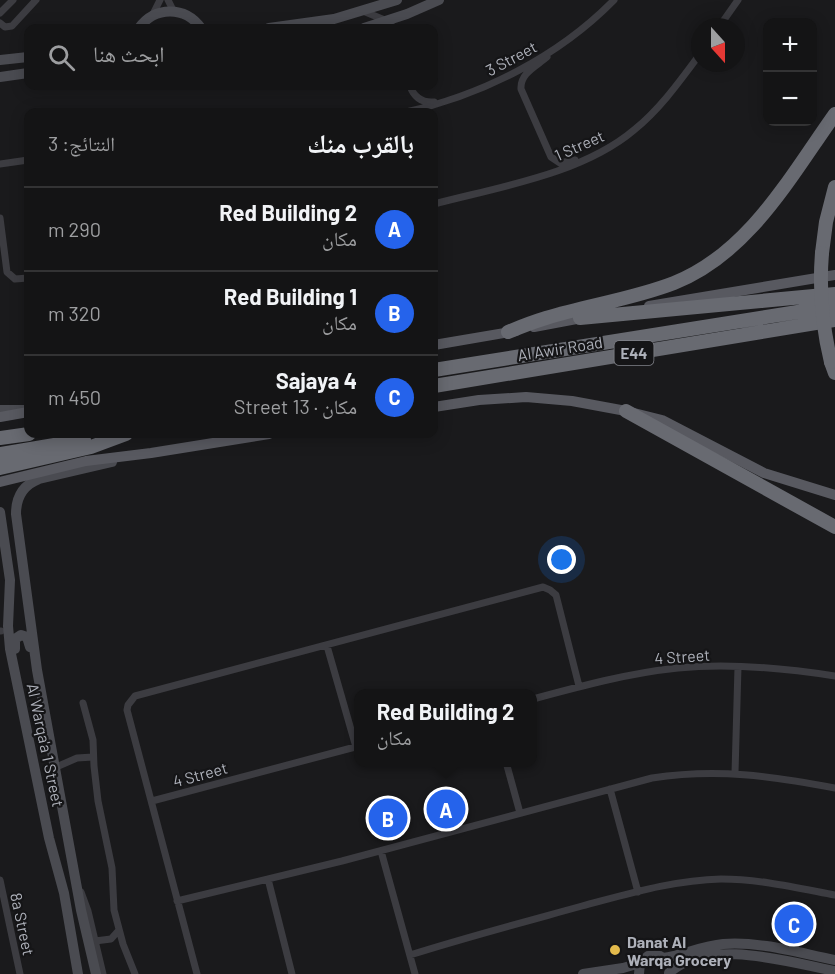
<!DOCTYPE html>
<html lang="ar">
<head>
<meta charset="utf-8">
<style>
	:root { --surface:#141415; --page:#1d1d1e; --text:#f1f3f6; --muted:#9d9ea0; --line:#333334; --accent:#2563eb }
	body { margin:0; font-family:Barlow,"Noto Naskh Arabic",sans-serif; background:var(--page); color:var(--text); direction:rtl }
	.controls { position:absolute; right:18px; top:18px; display:grid; overflow:hidden; border-radius:12px; box-shadow:0 3px 15px #0003 }
	.controls button { width:54px; height:54px; display:grid; place-items:center; padding:0; border:0; border-bottom:2px solid var(--line); background:var(--surface); color:var(--text); font:30px sans-serif }
	.compass { position:absolute; left:691px; top:18px; width:54px; height:54px; border-radius:50%; background:var(--surface); box-shadow:0 3px 15px #0003; rotate:159deg }
	.you { position:absolute; left:562px; top:560px; width:21px; height:21px; margin:-15px; border:4px solid #fff; border-radius:50%; background:#1a73e8; box-shadow:0 0 0 9px #1a73e833 }
	.badge { display:grid; place-items:center; width:39px; height:39px; border-radius:50%; background:var(--accent); color:#fff; font-size:20px; font-weight:700 }
	.pin { position:absolute; translate:-50% -50%; border:3px solid #fff; box-shadow:0 2px 6px #0006 }
	.popup { position:absolute; left:354px; top:689px; width:183px; height:78px; box-sizing:border-box; display:grid; place-content:center; border-radius:12px; background:var(--surface); filter:drop-shadow(0 2px 4px #0005); font-size:20px; white-space:nowrap; color:var(--muted) }
	.popup b { font-size:22px; color:var(--text) }
	.popup::after { content:''; position:absolute; left:50%; top:100%; margin-left:-12px; border:12px solid transparent; border-top-color:var(--surface) }
	.list { margin:0; padding:0; list-style:none }
	h2 { display:flex; justify-content:space-between; align-items:center; height:78px; margin:0; padding:0 24px; font-size:26px }
	h2 small { font-size:20px; font-weight:400; color:var(--muted) }
	.list li { display:grid; grid-template-columns:39px 1fr auto; gap:18px; align-items:center; box-sizing:border-box; height:84px; padding:0 24px; border-top:2px solid var(--line) }
	.list b { display:block; font-size:22px; white-space:nowrap }
	.list p { margin:0; font-size:20px; white-space:nowrap; color:var(--muted) }
	.list em { font-size:20px; font-style:normal; color:var(--muted) }
	.icon { flex:none; width:33px; height:33px; fill:none; stroke:currentColor; stroke-width:2; stroke-linecap:round; stroke-linejoin:round }
	.map { position:relative; flex:none; width:835px; height:974px; overflow:hidden; direction:ltr }
	.search { position:absolute; background:var(--surface); box-shadow:0 3px 15px #0003; left:24px; top:24px; width:414px; height:66px; display:flex; align-items:center; gap:15px; box-sizing:border-box; padding:0 21px; border-radius:12px; color:var(--muted); font-size:22px }
	.panel { position:absolute; background:var(--surface); box-shadow:0 3px 15px #0003; left:24px; top:108px; width:414px; height:330px; border-radius:12px; direction:rtl }
	.map>svg:first-child { display:block }
	.lines { fill:none; stroke-linecap:round; stroke-linejoin:round }
	.street { stroke:#3c3c41; stroke-width:7 }
	.secondary { stroke:#4a4b51; stroke-width:10 }
	.primary { stroke:#585960; stroke-width:10 }
	.highway { stroke:#686a71; stroke-width:14 }
	.highway-bridge { stroke:#686a71; stroke-width:14 }
	.poi-dot { fill:#e3ba4c; stroke:#151517; stroke-width:2 }
	.labels { text-anchor:middle; dominant-baseline:central; stroke-width:4.5; stroke-linejoin:round; paint-order:stroke }
	.shield { fill:#151517; stroke:#808289; stroke-width:1.5 }
	.shield-label { font-size:15px; font-weight:bold; fill:#aeb1ba }
	.street-label { font-size:16px; fill:#aeb1ba; stroke:#151517 }
	.poi-label { font-size:16px; font-weight:bold; fill:#aeb1ba; stroke:#151517; text-anchor:start }
</style>
</head>
<body>
<div class="map">
<svg width="835" height="974" viewBox="0 0 835 974">
	<rect width="100%" height="100%" fill="#1a1a1c"/>
	<g class="lines">
		<path class="street" d="M168,0L174,12
			M363,11L387,21L394,28
			M0,13L13,0
			M152,16L160,0
			M0,23L5,27L12,26L36,0
			M719,27L738,0
			M547,57C537,66 520,73 521,89L551,157L560,163L575,160
			M410,86C414,97 422,103 434,102
			M406,112C483,95 559,56 614,0
			M0,164L28,160
			M434,204C498,187 582,174 634,130C660,109 680,81 700,54
			M0,218L7,272L15,279L28,278
			M0,631H1
			M327,646L356,747
			M533,699C581,686 629,673 678,668C729,663 784,668 835,676
			M83,703L93,740L94,766L98,801L112,868L114,910L123,944L135,974
			M506,762L520,813
			M54,768L77,758L93,757
			M735,773L738,667
			M610,789L638,892
			M152,801L359,746
			M381,851L415,974
			M268,879L292,974
			M0,880L20,974
			M81,892L88,911L103,974
			M177,901L342,861L652,778C718,768 770,776 835,788
			M95,941L111,939L119,930
			M410,955C467,937 524,922 582,906C628,894 674,880 721,879C760,879 798,888 835,895
			M197,974L127,710L128,705L135,696L543,587L550,590L556,595L579,686"/>
		<path class="secondary" d="M139,28C155,6 185,6 201,28
			M269,28L334,19L397,0
			M364,28L407,14L439,0
			M0,60L28,57
			M0,77L28,73
			M0,410H28
			M0,512L10,580L8,626L10,649L49,838L64,893L78,974
			M15,649V639L21,635L27,637L30,647
			M663,958C683,955 702,946 723,944C760,941 799,953 835,960
			M669,973C708,937 788,962 835,971
			M96,974L81,910L37,670L16,514C16,497 23,485 39,479L112,462
			M583,974L623,968L640,963
			M639,974L640,963L648,956H660L667,963"/>
		<path class="primary" d="M649,306L835,275
			M534,327L587,317
			M434,345L516,331
			M434,407L479,400L526,397L572,401L626,411L662,420L764,473L835,495
			M0,417L28,412
			M0,482L86,461L151,453L269,434"/>
		<path class="highway" d="M822,253L826,222L835,187
			M580,318L835,294
			M508,332C520,327 533,322 546,318C588,305 633,299 674,283C749,253 790,177 835,114
			M831,362L835,373
			M434,370L835,306
			M434,386L835,320
			M626,411L835,527
			M0,438L29,434
			M0,454L84,440
			M0,468L91,447L126,434"/>
		<path class="highway-bridge" d="M822,253C819,290 822,325 831,362"/>
	</g>
	<circle class="poi-dot" cx="615" cy="950" r="6"/>
	<g class="labels">
		<rect class="shield" x="614.5" y="341" width="39" height="24" rx="4.5"/>
		<g class="shield-label">
			<text x="634" y="353">E44</text>
		</g>
		<g class="street-label">
			<text transform="translate(511 58) rotate(-28)">3 Street</text>
			<text transform="translate(579 145) rotate(-24)">1 Street</text>
			<text transform="translate(560 348) rotate(-9)">Al Awir Road</text>
			<text transform="translate(682 656) rotate(-4)">4 Street</text>
			<text transform="translate(46 745) rotate(78)">Al Warqa'a 1 Street</text>
			<text transform="translate(200 774) rotate(-15)">4 Street</text>
			<text transform="translate(23 924) rotate(78)">8a Street</text>
		</g>
		<g class="poi-label">
			<text x="627" y="941">Danat Al<tspan x="627" dy="18">Warqa Grocery</tspan></text>
		</g>
	</g>
</svg>
<div class="controls">
<button>+</button>
<button>−</button>
</div>
<svg class="compass" viewBox="-18 -18 36 36"><path d="M0-13l5 13h-10z" fill="#e53935"/><path d="M0 13l5-13h-10z" fill="#9d9ea0"/></svg>
<div class="you"></div>
<div class="pin badge" style="left:446px;top:809px">A</div>
<div class="popup"><b>Red Building 2</b>مكان</div>
<div class="pin badge" style="left:388px;top:818px">B</div>
<div class="pin badge" style="left:794px;top:924px">C</div>
<div class="search"><svg class="icon" aria-label="search" viewBox="0 0 24 24"><circle cx="10" cy="10" r="6"/><path d="M15 15l6 6"/></svg>ابحث هنا</div>
<section class="panel">
<h2>بالقرب منك<small>النتائج: 3</small></h2>
<ul class="list">
<li><span class="badge">A</span><div><b>Red Building 2</b><p>مكان</p></div><em>290 m</em></li>
<li><span class="badge">B</span><div><b>Red Building 1</b><p>مكان</p></div><em>320 m</em></li>
<li><span class="badge">C</span><div><b>Sajaya 4</b><p>مكان · 13 Street</p></div><em>450 m</em></li>
</ul>
</section>
</div>
</body>
</html>
